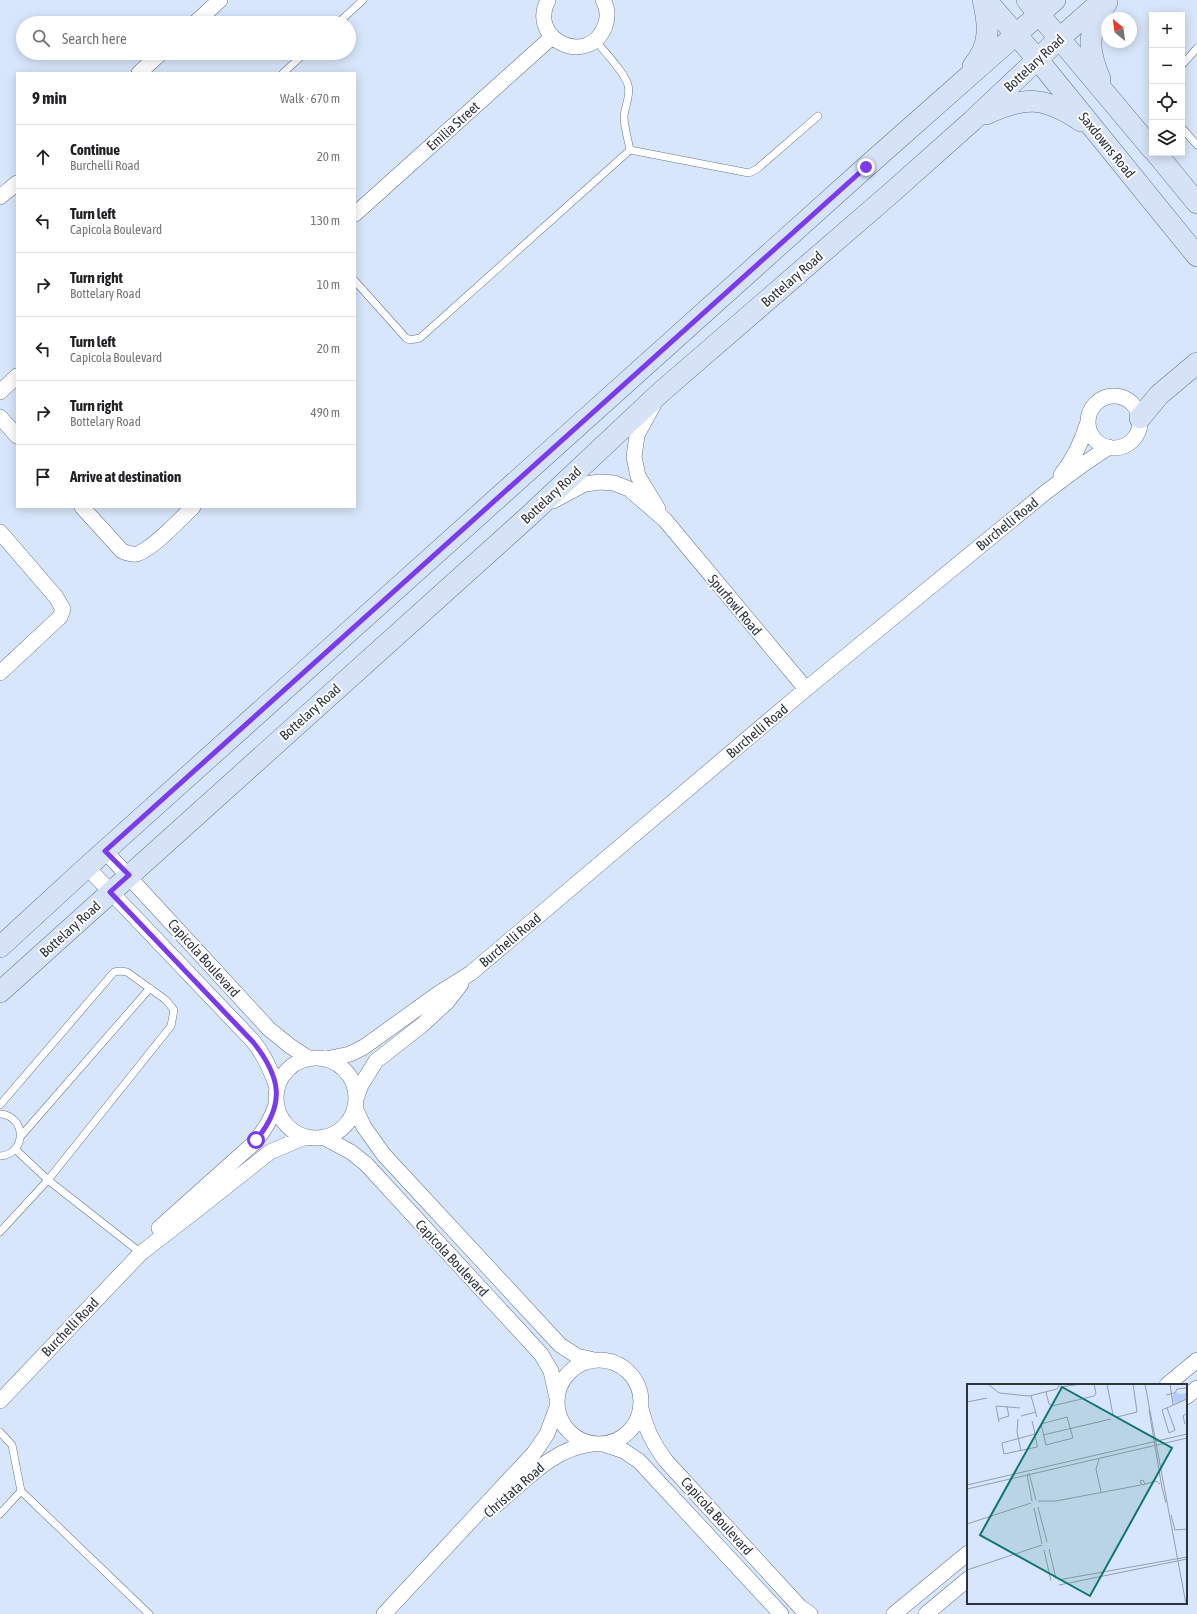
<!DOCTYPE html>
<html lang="en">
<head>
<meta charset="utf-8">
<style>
	:root { --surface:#fff; --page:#f2f2f2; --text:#202124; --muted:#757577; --line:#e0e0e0 }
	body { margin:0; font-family:"Asap Condensed",sans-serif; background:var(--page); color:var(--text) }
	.controls { position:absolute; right:12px; top:12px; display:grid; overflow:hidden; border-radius:0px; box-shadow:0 2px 10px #0003 }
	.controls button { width:36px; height:36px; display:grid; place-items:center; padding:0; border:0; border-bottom:1px solid var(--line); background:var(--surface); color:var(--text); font:20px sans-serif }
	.compass { position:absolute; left:1101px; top:12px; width:36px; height:36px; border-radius:50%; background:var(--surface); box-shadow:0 2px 10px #0003; rotate:331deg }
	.stop { position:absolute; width:12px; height:12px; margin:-9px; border:3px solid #7c3aed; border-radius:50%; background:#fff }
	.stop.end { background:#7c3aed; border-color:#fff; box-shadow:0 1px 4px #0008 }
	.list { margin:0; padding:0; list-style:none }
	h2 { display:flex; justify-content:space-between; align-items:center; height:52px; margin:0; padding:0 16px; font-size:17px }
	h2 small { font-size:13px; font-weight:400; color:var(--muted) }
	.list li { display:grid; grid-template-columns:26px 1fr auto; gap:12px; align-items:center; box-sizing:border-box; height:64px; padding:0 16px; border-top:1px solid var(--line) }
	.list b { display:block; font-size:15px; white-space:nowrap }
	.list p { margin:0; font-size:13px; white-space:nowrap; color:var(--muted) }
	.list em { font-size:13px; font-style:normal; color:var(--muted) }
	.icon { flex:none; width:22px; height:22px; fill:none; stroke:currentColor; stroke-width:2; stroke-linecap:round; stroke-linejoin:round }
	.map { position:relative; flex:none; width:1197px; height:1614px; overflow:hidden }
	.search { position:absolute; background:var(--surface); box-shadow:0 2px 10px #0003; left:16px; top:16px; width:340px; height:44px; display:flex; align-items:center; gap:10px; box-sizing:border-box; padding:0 14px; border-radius:22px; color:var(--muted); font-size:15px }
	.panel { position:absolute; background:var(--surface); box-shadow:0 2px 10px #0003; left:16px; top:72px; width:340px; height:436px; border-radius:0px }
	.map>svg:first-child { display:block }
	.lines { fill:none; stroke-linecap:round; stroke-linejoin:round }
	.lane-casing { stroke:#66758c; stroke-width:8 }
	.street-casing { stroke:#66758c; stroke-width:16 }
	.secondary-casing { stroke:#66758c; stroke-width:22 }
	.lane { stroke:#fff; stroke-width:7 }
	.street { stroke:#fff; stroke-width:15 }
	.secondary { stroke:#d6e3f7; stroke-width:21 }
	.route { stroke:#7c3aed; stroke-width:5 }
	.labels { text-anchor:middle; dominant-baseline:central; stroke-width:4; stroke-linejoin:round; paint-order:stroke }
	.street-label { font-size:14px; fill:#2c333d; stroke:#fff }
	.inset-road { fill:none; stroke:#939eaf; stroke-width:1 }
	.view { fill:#0f766e; fill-opacity:0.15; stroke:#0f766e; stroke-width:2 }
	.inset-edge { fill:none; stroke:#2c333d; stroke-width:2 }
</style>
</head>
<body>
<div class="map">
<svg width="1197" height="1614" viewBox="0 0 1197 1614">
	<rect width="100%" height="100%" fill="#d8e6fb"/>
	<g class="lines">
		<defs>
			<path id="lane" d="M338,23L363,0
				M1182,65L1197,48
				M283,73L305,53
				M1182,128L1197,145
				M630,150L749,173L757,169L818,116
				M355,281L406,338L410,340L420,338L630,150C628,139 624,127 624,116C625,106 631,95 628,85C625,73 604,51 595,40
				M0,1105L114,972L120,971L127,972L166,1000L174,1010L171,1026L48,1180L0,1232
				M0,1114C27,1116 27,1154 0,1156
				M21,1136L150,988
				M15,1149L48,1180L141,1253
				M0,1432L12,1445L21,1491L149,1614
				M0,1514L21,1491"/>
			<path id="street" d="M548,0C527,40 589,68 605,26C608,18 608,8 603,0
				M195,23L220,0
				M139,73L161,53
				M0,197L17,183
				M355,214L552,37
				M0,392L17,376
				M1088 422a26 26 0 1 1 52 0a26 26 0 1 1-52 0Z
				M653,406L637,435L634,457L638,476L658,509
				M0,417L17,436
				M1061,475C1074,459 1082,441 1088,422
				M553,501L585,484L600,482L614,483L629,489L665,520L806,689
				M82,507L122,551C127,553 132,555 137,554C154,548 179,520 193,507
				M0,532L56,597L63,609L60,617L0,673
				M105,851L269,1029L290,1046L308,1058
				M87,867L253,1041C265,1056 271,1070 277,1087
				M276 1098a40 40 0 1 1 80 0a40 40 0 1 1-80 0Z
				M326,1059L350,1054L364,1047L439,993L471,973L806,689L1046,492L1085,463L1109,447
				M356,1099L361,1085L376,1061L422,1025L447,1002L461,984
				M355,1108L364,1127L384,1155L560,1345L577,1356L594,1360
				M323,1137L351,1152L366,1164L541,1354L551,1371L557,1398
				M159,1228L254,1143C264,1131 271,1120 276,1105
				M557 1402a42 42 0 1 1 84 0a42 42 0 1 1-84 0Z
				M1167,1385L1197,1360
				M1186,1397L1197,1388
				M0,1401L141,1253L198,1209L270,1152L305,1137
				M641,1408C645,1428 653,1444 666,1461L800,1607L810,1614
				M603,1444L624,1451L639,1461L781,1614
				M496,1505C525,1481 553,1448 592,1444
				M384,1614L534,1453L547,1434L557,1407
				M894,1614L968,1553
				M926,1614L968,1579"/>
			<path id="secondary" d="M986,0L1038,60L1197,256
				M1027,0L1152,149
				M973,66C991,45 989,25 983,0
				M1100,79C1086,46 1088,33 1107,2
				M986,114C1025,96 1044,96 1081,121
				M1156,153L1197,203
				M1140,418L1159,395L1197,363
				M0,947L87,867L866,167L1055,0
				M0,992L529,516L661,392L890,194L972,121L1060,38L1103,0"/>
		</defs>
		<use href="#lane" class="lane-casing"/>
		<use href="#street" class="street-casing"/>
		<use href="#secondary" class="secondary-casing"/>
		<use href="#lane" class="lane"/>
		<use href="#street" class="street"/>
		<use href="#secondary" class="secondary"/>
	</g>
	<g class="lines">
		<path class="route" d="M256,1140C286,1104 281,1077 253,1042L110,892L129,875L105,851L866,167"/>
	</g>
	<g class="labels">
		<g class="street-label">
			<text transform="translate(1034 63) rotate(-43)">Bottelary Road</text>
			<text transform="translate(453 126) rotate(-42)">Emilia Street</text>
			<text transform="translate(1107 145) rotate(51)">Saxdowns Road</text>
			<text transform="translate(792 279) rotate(-41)">Bottelary Road</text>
			<text transform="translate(551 495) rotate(-43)">Bottelary Road</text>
			<text transform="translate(1007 524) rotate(-39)">Burchelli Road</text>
			<text transform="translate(735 605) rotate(50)">Spurfowl Road</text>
			<text transform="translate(310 712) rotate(-42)">Bottelary Road</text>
			<text transform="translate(757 731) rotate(-40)">Burchelli Road</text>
			<text transform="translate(70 929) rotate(-42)">Bottelary Road</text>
			<text transform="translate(510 940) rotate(-40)">Burchelli Road</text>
			<text transform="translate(204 958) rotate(48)">Capicola Boulevard</text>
			<text transform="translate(452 1258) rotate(47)">Capicola Boulevard</text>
			<text transform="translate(70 1327) rotate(-46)">Burchelli Road</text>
			<text transform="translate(514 1490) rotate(-41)">Christata Road</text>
			<text transform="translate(717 1516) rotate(48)">Capicola Boulevard</text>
		</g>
	</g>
	<g transform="translate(967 1384)">
		<rect width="220" height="220" fill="#d8e6fb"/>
		<path d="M210,8L211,10L219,9L220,15L207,20L205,12Z" fill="#b3cdf7"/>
		<path class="inset-road" d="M21,0L32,9L62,12L90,5L93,0M140,0L146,31M178,0L219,220M203,0L206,21M93,3L114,0M79,8L82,20L85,22L127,12L129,9L127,0M199,11L208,9L210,5L220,4M64,12L70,33M0,18L20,14M200,24L208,46L202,49L195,26L220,15M182,26L195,104L199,119M54,32L69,28M100,33L106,54L79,61L74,40ZM150,33L170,28L166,0M32,35L42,32L40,23M51,35L50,48L54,67M65,37L68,50L70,61V63L37,70L35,59L68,50M32,38L29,22L53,24M218,40L216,32L220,29M76,51L144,35M132,75L129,85L134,108M62,89L69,116M60,90L65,117M178,100L176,96L173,97L175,101L189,97L193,100M0,101L220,50M0,105L220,54M71,117H89L174,101M71,123L80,158M67,124L75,160M204,131L208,146L220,145M0,140L64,119M82,165L89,195M77,166L84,197M0,186L75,161M91,196L220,173M92,201L220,175"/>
		<path class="view" d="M95,3L205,64L123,212L13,151Z"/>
		<rect width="220" height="220" class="inset-edge"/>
	</g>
</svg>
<div class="controls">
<button>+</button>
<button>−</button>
<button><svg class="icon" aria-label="locate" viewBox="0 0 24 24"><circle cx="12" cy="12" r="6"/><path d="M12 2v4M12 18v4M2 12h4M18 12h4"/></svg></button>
<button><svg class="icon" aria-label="layers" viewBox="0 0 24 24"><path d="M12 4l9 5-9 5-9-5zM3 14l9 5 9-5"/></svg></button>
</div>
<svg class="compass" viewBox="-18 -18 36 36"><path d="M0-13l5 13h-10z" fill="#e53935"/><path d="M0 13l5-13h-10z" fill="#757577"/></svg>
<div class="stop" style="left:256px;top:1140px"></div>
<div class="stop end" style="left:866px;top:167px"></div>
<div class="search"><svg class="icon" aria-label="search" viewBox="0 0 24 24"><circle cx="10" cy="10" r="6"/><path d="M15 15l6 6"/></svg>Search here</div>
<section class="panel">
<h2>9 min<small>Walk · 670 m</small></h2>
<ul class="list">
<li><svg class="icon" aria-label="ahead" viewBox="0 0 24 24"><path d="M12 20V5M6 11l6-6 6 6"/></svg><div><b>Continue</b><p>Burchelli Road</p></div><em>20 m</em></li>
<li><svg class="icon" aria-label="left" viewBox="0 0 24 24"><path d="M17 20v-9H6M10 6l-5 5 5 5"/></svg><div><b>Turn left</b><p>Capicola Boulevard</p></div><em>130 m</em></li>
<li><svg class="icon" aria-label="right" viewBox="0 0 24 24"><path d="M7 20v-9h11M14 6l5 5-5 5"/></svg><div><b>Turn right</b><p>Bottelary Road</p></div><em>10 m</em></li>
<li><svg class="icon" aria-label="left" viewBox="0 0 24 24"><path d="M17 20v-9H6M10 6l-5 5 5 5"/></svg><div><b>Turn left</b><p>Capicola Boulevard</p></div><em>20 m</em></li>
<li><svg class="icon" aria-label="right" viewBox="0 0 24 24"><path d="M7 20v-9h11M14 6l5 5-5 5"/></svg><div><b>Turn right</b><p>Bottelary Road</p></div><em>490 m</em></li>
<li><svg class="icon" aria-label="arrive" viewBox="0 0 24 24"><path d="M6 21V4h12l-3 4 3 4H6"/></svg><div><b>Arrive at destination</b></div></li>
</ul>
</section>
</div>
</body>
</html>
